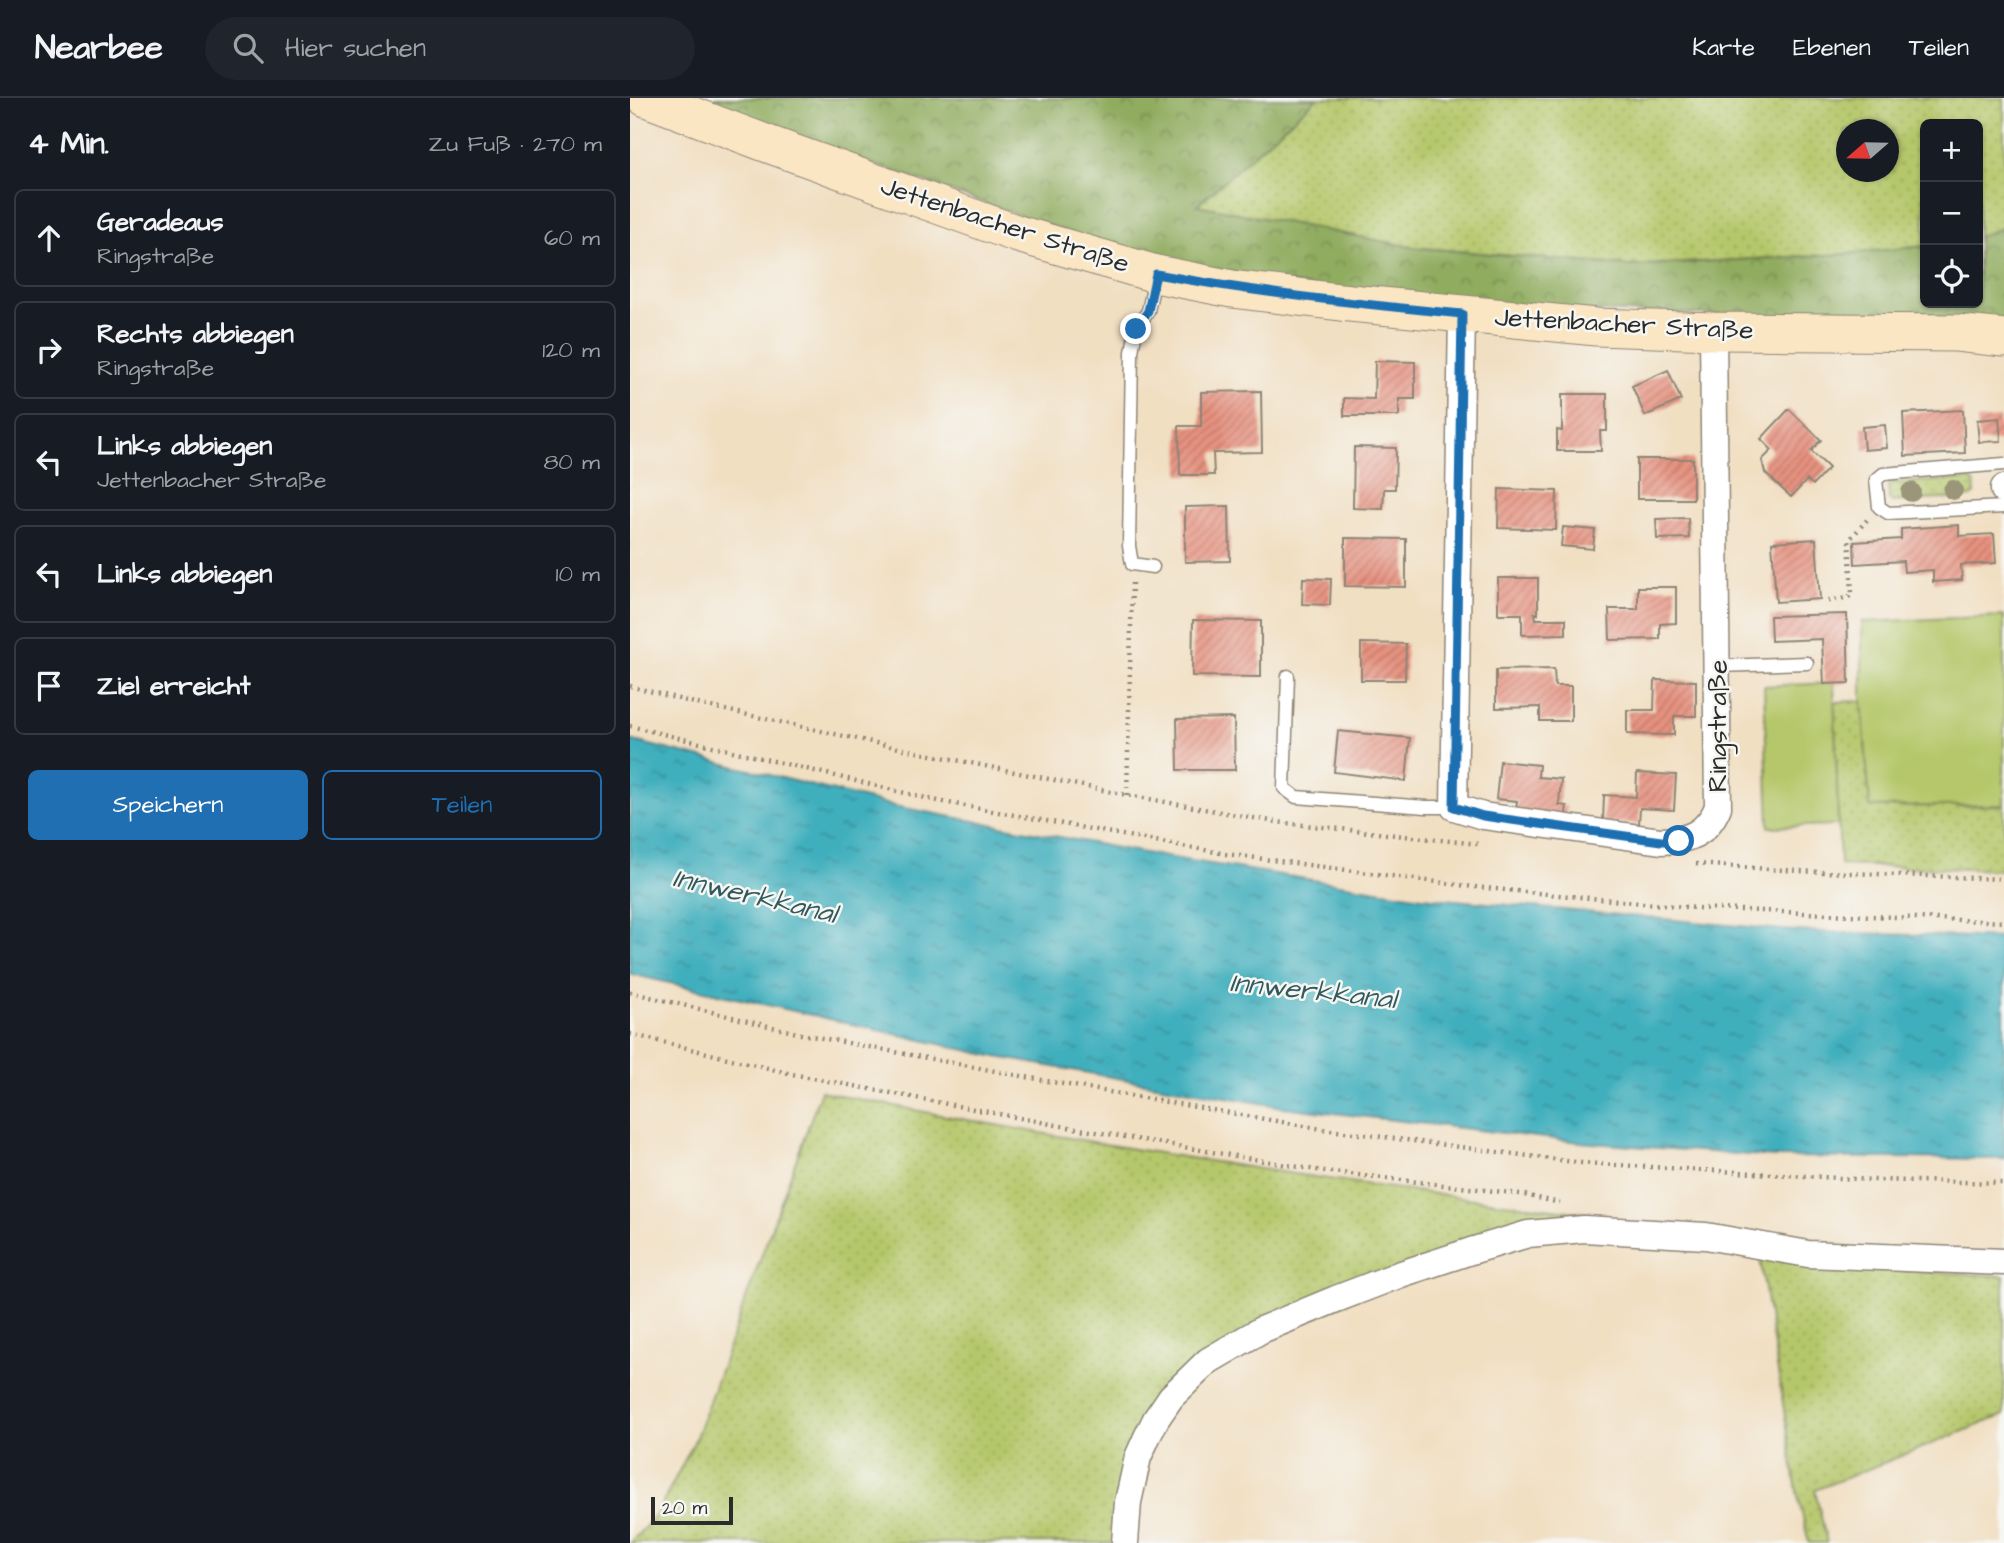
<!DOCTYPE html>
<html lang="de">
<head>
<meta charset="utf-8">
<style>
	:root { --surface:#171b24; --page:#20242c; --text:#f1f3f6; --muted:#9ea1a6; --line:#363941; --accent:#1f6fb2 }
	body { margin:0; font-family:"Architects Daughter",sans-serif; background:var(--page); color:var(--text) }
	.controls { position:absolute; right:21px; top:21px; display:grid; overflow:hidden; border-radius:10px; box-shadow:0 2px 5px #0004 }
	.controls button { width:63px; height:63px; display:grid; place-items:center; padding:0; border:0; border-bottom:2px solid var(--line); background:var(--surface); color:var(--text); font:35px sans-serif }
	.compass { position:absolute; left:1206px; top:21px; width:63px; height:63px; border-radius:50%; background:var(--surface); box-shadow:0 2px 5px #0004; rotate:250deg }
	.scale { position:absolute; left:21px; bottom:18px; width:82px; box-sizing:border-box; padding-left:7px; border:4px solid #2b2b2b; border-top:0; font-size:19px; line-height:24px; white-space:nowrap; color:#2b2b2b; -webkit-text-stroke:5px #f6f6f2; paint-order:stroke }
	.stop { position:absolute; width:21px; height:21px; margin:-16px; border:5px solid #1f6fb2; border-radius:50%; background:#fff }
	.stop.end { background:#1f6fb2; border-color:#fff; box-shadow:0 2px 7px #0008 }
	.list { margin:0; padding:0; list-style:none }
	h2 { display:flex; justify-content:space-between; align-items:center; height:91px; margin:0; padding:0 28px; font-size:30px }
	h2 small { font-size:23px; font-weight:400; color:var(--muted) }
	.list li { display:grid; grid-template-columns:46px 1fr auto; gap:21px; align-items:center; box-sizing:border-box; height:98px; margin:0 14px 14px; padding:0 14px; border:2px solid var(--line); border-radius:10px }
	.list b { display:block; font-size:26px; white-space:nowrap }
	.list p { margin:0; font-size:23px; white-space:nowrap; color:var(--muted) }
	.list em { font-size:23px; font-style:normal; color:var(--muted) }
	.actions { display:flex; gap:14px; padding:21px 28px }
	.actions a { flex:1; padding:16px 0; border:2px solid var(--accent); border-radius:10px; text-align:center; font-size:24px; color:var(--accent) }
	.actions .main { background:var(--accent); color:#fff }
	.icon { flex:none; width:38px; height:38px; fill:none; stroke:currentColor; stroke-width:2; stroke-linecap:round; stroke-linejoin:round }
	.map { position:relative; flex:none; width:1374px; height:1445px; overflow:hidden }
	header { display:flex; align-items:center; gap:42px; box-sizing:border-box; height:98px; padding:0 35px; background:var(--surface); border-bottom:2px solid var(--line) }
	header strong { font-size:33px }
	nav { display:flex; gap:38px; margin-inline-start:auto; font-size:24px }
	.search { width:490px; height:63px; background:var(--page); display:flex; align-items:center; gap:18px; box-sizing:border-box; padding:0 24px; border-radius:38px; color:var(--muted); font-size:26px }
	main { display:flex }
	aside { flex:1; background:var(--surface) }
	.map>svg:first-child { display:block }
	.grass { fill:url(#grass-dots); stroke:#70794b; stroke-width:2; fill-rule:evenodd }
	.forest { fill:url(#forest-crowns); stroke:#5e6c45; stroke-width:2 }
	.garden { fill:#b5c76b; stroke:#70794b; stroke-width:2 }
	.water { fill:url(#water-ripples); stroke:#366d74; stroke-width:2 }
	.building { fill:url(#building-hatch) }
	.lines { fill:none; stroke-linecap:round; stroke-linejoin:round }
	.lane-casing { stroke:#8e8576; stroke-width:15 }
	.street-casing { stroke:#8e8576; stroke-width:29 }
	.secondary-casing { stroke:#8e8576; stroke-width:39 }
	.path { stroke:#8e8576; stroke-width:4.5; stroke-dasharray:2 5; stroke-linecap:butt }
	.lane { stroke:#fff; stroke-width:12 }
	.street { stroke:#fff; stroke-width:26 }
	.secondary { stroke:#fbe6c4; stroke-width:37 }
	.tree { fill:#9b9679 }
	.route { stroke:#1f6fb2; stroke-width:9 }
	.labels { text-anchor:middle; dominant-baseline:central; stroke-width:5; stroke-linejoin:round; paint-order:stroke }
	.street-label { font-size:26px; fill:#2b2b2b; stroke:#f6f6f2 }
	.water-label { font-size:28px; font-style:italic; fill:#32595e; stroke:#f6f6f2 }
</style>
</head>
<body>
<header>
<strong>Nearbee</strong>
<div class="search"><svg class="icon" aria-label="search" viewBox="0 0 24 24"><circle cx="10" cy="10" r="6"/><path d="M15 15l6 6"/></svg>Hier suchen</div>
<nav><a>Karte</a><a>Ebenen</a><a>Teilen</a></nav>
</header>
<main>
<aside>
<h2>4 Min.<small>Zu Fuß · 270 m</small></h2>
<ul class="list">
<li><svg class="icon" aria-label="ahead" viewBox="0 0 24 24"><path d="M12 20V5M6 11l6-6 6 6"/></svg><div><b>Geradeaus</b><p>Ringstraße</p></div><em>60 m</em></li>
<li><svg class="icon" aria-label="right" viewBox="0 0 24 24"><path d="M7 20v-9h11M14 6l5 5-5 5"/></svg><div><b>Rechts abbiegen</b><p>Ringstraße</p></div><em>120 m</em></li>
<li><svg class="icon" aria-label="left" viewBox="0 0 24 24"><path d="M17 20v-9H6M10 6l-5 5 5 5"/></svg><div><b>Links abbiegen</b><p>Jettenbacher Straße</p></div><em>80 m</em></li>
<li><svg class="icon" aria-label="left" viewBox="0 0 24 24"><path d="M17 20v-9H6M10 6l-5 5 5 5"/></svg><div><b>Links abbiegen</b></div><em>10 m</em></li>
<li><svg class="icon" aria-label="arrive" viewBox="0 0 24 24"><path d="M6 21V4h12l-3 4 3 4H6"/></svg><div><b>Ziel erreicht</b></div></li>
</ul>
<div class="actions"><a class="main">Speichern</a><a>Teilen</a></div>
</aside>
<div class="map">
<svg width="1374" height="1445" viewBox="0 0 1374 1445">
	<defs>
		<pattern id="grass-dots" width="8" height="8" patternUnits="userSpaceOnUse" patternTransform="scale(1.75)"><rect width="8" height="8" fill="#b5c76b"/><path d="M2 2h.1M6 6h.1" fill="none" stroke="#9cab5d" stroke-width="1.8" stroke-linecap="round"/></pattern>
		<pattern id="forest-crowns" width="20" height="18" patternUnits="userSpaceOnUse" patternTransform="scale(1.75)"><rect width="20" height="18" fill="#90ac5f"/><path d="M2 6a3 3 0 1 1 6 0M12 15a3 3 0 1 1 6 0" fill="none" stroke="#768c4f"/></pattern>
		<pattern id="water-ripples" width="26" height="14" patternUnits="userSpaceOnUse" patternTransform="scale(1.75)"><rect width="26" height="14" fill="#40afbd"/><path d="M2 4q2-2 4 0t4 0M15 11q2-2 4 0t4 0" fill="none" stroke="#368f9a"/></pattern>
		<pattern id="building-hatch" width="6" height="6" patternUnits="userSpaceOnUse" patternTransform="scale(1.75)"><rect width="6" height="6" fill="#e79280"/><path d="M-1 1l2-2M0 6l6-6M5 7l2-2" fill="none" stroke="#bb7769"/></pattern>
	</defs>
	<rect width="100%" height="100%" fill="#f6f6f2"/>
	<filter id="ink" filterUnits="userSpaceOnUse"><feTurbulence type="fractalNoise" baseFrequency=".0143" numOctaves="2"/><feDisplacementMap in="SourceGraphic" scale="14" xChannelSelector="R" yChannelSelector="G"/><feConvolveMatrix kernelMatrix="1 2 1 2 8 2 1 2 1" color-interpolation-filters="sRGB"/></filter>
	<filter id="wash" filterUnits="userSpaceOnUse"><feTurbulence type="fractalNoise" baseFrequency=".00686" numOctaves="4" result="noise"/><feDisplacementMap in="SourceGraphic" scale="28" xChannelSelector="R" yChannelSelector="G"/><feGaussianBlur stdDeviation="1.57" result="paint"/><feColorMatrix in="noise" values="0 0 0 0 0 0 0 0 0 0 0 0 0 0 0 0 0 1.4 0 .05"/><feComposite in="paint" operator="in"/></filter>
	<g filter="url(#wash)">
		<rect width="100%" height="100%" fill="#f1dfc2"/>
		<path class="grass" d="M687,0H1374V129L1348,139V26H1295V148L1215,156L999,168L781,149L566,107ZM1216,32H1258V74H1216Z
			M1339,381L1344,384L1345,396L1341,399L1262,404L1259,401L1258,388L1262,385Z
			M1232,603L1240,709L1374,707V772L1210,767L1204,604Z
			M191,993C277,1012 364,1027 451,1042C626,1072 803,1097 979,1118V1123L851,1142L545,1284L487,1445H0L27,1416L65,1342Z
			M1130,1160L1246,1171L1374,1178V1317L1185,1392L1197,1445H1179L1167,1394Z"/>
		<path class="forest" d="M53,0H687L567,107L781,149L999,168L1215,156L1295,148V205H1348V139L1374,129V224L916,212L686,190L503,157Z"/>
		<path class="garden" d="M1374,518V707L1240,709L1232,603V524Z
			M1204,585L1208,727L1139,729L1134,588Z"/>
		<path class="water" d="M0,642L264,708L536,759L792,799L1164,833L1374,840V1061L1146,1059L950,1044L653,1009L367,959L0,876Z"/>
		<g id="blocks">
			<path class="building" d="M745,263L785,264V301H769V318H714V300L744,301Z
				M1038,272L1051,302L1015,318L1002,288Z
				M631,293L632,354L583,355L584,377H550L549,328H571V294Z
				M932,296H977V333H970L971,353H927V332L932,333Z
				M1159,311L1191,342L1181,353L1199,370L1183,387L1177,382L1161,399L1135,375L1132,362L1142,352L1131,341Z
				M1333,312L1335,355L1275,358L1273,315Z
				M1369,320L1371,343L1349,344L1347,322Z
				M1255,327L1257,350L1234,352L1232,329Z
				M724,349L766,350L765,391H754L753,411L723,410Z
				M1007,361H1063V401H1007Z
				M869,391L927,393L926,432L868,430Z
				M599,408L600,463L555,464V409Z
				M1058,420L1059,440L1027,441L1026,421Z
				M1329,427V438L1364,436L1366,465L1331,467L1332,482L1303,484V472L1274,474L1273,463L1225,466L1224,444L1271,441V431Z
				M933,429L965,432L963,451L931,448Z
				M715,440L776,441V489L715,488Z
				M1186,441L1190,501L1146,504L1142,444Z
				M673,480L701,481L700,507L672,506Z
				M868,480H908V516L905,515L906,521H936V536L892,537V516H868Z
				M1008,489H1046V525L1030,526V541L980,542L979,511H1008Z
				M1217,516L1219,585L1194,586L1192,541L1141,543L1140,518Z
				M563,522L631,523V579L562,578Z
				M731,545L776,546L775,582H731Z
				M924,571L925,588H941V623H910V609L866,610V572Z
				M1025,582L1066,583V618H1044V637L997,636V612H1024Z
				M604,620L605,672H548L547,621Z
				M708,633L780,640L776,683L704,674Z
				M870,663L909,667L908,679L931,681L929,707L937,708L935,722L885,717L887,703L866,701Z
				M1007,675L1046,677L1044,712L1010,710L1009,726L973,724L974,697L1006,699Z"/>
		</g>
	</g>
	<g filter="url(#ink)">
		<use href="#blocks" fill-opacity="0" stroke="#8e8576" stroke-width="2"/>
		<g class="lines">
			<defs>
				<path id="lane" d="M1374,366L1253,376L1246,382L1249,409L1258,415L1374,409
					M523,469L502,466L499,448L502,254L506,231L518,213L525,180
					M1088,568L1177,565
					M658,578L654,690L666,699L796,709H824"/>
				<path id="street" d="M832,216L824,709L853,718L1031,743C1059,743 1077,735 1088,709L1083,233
					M1374,390V392
					M495,1445L498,1404L508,1359L517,1339L526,1321L541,1299L578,1263L631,1232L706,1201L771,1176L841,1153L898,1136L954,1131L1076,1138L1178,1156L1374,1164"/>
				<path id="secondary" d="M16,0L138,46L388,136L526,176L602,191L710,204L966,229L1083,233L1326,235L1374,240"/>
			</defs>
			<use href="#lane" class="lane-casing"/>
			<use href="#street" class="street-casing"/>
			<use href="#secondary" class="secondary-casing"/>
			<path class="path" d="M1198,503L1217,500L1222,497L1219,442L1237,422
				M0,588L68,606L287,654L497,697L646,724L848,746
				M0,628L308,703L596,756L844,789L1066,810L1374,824
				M497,697L502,485
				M1066,766L1168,773L1374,781
				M0,894L171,936L433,986L692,1031L952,1065L1244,1082L1374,1085
				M0,936L162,976L426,1027L686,1072L890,1096L930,1105"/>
			<use href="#lane" class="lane"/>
			<use href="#street" class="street"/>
			<use href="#secondary" class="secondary"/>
		</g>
		<g class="tree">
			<circle cx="1323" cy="392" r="10"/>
			<circle cx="1281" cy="394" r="10"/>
		</g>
	</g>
	<g class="lines" filter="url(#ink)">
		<path class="route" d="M506,231L518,213L526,176C628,195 729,206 832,216L824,709L853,718L1031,743H1049"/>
	</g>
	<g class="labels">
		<g class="street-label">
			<text transform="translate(375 127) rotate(18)">Jettenbacher Straße</text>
			<text transform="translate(994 226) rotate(3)">Jettenbacher Straße</text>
			<text transform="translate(1088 628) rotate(-90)">Ringstraße</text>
		</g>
		<g class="water-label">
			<text transform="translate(125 798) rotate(13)">Innwerkkanal</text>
			<text transform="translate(683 893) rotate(6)">Innwerkkanal</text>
		</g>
	</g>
</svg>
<div class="controls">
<button>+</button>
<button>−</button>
<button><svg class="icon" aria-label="locate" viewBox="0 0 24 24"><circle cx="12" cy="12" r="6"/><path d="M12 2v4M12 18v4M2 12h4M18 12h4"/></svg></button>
</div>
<svg class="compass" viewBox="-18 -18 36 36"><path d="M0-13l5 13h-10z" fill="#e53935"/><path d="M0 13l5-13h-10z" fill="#9ea1a6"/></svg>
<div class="scale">20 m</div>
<div class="stop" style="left:1049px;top:743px"></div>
<div class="stop end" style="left:506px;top:231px"></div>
</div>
</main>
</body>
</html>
